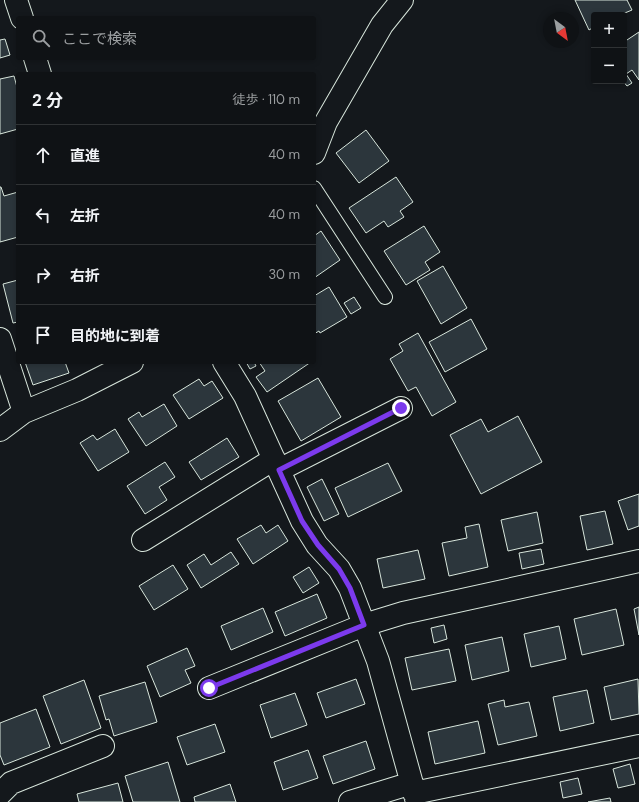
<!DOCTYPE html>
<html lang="ja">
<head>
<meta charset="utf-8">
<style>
	:root { --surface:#0f1215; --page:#181b1e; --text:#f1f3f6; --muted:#9b9ea0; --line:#2f3234 }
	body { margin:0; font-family:"DM Sans","Noto Sans JP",sans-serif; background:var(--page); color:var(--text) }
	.controls { position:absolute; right:12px; top:12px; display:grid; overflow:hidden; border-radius:4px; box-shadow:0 2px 6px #0003 }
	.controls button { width:36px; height:36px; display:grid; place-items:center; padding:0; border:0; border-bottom:1px solid var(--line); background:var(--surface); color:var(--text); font:20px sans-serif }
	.compass { position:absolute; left:543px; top:12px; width:36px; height:36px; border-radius:50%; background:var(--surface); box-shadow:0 2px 6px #0003; rotate:148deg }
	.stop { position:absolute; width:12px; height:12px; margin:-9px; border:3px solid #7c3aed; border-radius:50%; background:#fff }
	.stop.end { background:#7c3aed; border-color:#fff; box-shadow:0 1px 4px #0008 }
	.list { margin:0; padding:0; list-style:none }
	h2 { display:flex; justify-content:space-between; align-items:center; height:52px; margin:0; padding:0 16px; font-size:17px }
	h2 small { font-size:13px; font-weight:400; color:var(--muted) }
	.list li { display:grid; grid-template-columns:26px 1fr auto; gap:12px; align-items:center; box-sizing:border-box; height:60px; padding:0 16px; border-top:1px solid var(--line) }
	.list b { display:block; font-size:15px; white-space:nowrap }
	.list em { font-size:13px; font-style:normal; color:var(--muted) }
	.icon { flex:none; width:22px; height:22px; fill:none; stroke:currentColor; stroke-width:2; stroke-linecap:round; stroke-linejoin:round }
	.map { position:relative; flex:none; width:639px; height:802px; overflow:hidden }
	.search { position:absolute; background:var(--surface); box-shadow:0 2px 6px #0003; left:16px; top:16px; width:300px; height:44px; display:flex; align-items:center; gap:10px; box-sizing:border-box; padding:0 14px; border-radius:4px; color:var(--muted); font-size:15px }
	.panel { position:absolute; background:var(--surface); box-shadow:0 2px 6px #0003; left:16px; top:72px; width:300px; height:292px; border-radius:4px }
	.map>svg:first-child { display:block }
	.building { fill:#2c363c; stroke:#d8e6dc }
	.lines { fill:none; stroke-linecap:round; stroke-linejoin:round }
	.service-casing { stroke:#d8e6dc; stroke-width:16 }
	.minor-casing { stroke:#d8e6dc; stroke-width:24 }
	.service { stroke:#14181c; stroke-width:14 }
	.minor { stroke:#14181c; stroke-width:22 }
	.route { stroke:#7c3aed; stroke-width:5 }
</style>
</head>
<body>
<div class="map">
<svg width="639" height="802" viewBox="0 0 639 802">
	<rect width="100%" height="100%" fill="#14181c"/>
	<path class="building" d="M575,0H627L632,10L620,15H594V27L589,30Z
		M639,32V80L632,70L626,74L632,83L627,86L623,81L624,41V42Z
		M5,39L10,55L0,58V40Z
		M14,76L18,91V129L0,134V79Z
		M366,130L389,161L359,183L336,153Z
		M396,177L413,202L400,211L404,217L388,227L384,221L366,233L349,208Z
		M0,187H1L4,196L18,192V237L0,242Z
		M424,226L440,252L425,262L430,270L406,285L384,251Z
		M321,231L340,260L314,278V236Z
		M443,266L467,308L441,324L417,281Z
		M18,280V322L13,323L3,284Z
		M329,287L347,317L320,333L319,331L314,334V296Z
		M354,297L361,308L351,314L344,303Z
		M471,319L487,349L445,372L429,342Z
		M418,333L456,402L432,416L416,387L408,391L390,359L403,351L399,344Z
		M25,362H65L69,373L33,385Z
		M246,362H254L256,366L250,369Z
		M259,362H311L267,392L256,377L265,371Z
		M318,378L341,417L301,441L278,401Z
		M199,379L204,386L212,381L223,398L189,419L173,395Z
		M164,404L177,426L146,446L128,419L139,412L142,417Z
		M518,416L542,462L481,494L450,435L481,419L488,432Z
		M115,429L129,452L98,471L80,443L93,435L97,440Z
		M227,438L239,457L201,480L189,462Z
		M165,462L175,477L159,487L167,500L145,514L127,486Z
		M388,463L402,491L348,517L335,488Z
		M322,479L339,514L324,521L307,487Z
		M639,494V526L628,530L618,501Z
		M605,511L613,544L587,550L580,516Z
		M537,512L543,543L508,551L501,520Z
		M479,524L488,567L449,576L442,543L467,538L465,527Z
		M261,525L266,533L278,525L288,541L253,564L237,539Z
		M541,549L544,564L522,569L519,553Z
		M418,550L425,579L383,588L377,559Z
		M231,552L239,564L201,588L187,565L204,554L211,565Z
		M173,565L188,589L154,610L139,586Z
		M309,567L319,583L303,593L293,577Z
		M317,594L327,618L285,636L275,612Z
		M639,607V635L634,609Z
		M263,608L273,632L231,650L221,626Z
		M616,609L624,645L582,655L574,619Z
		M444,625L447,639L434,643L431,628Z
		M559,626L566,659L531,667L524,634Z
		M502,637L509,671L472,680L465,645Z
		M187,648L195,666L185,670L191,683L160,697L147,666Z
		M449,649L456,681L412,690L405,658Z
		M356,679L365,704L326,718L317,693Z
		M638,679L639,714L611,720L604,687Z
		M84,680L101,728L61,744L43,696Z
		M145,682L157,722L114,736L109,719L106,720L99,696Z
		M587,690L594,723L560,731L553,697Z
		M295,693L307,725L271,738L260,705Z
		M504,700L505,707L529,702L537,736L498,745L488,704Z
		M36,709L50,747L4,765L0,755V723Z
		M478,721L485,753L435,764L428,732Z
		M215,724L225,752L187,765L177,737Z
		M366,741L375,769L333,784L323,756Z
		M308,750L318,778L283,790L274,762Z
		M168,762L180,802H133L125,776Z
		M630,764L635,784L618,788L613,769Z
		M578,778L582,794L563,798L560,782Z
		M118,783L123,802H79L77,794Z
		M230,784L236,802H195L194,797Z
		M610,798L611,802H588Z"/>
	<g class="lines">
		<defs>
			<path id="service" d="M314,188L385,297"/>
			<path id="minor" d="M16,0L22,18
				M35,58L40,74
				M314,153L326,122L382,25L402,0
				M0,339L24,412
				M224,362L245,396L302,521L317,545L339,569L350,588L378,661L417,802
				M0,430L24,412L77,390L132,362
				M279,470L401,408
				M143,540L274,459
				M209,688L364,625L403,613L639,561
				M414,793L639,746
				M0,794L11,783L103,746
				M350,802L412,783"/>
		</defs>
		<use href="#service" class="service-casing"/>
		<use href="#minor" class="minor-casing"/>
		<use href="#service" class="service"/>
		<use href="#minor" class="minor"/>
	</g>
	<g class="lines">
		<path class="route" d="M209,688L364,625L350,588L339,569L318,545L302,521L279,470L401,408"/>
	</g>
</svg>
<div class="controls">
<button>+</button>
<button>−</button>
</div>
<svg class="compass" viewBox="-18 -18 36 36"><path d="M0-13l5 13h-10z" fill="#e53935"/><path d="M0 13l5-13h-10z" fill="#9b9ea0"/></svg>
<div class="stop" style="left:209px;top:688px"></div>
<div class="stop end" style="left:401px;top:408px"></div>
<div class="search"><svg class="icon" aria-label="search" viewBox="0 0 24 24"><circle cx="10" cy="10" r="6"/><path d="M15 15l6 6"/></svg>ここで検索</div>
<section class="panel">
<h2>2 分<small>徒歩 · 110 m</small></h2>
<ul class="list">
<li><svg class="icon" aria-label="ahead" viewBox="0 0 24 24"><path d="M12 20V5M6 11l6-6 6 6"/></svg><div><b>直進</b></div><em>40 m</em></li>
<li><svg class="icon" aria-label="left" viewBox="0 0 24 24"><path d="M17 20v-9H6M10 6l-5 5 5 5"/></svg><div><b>左折</b></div><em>40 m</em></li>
<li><svg class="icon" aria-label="right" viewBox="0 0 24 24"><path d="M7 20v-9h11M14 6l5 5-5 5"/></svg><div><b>右折</b></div><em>30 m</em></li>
<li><svg class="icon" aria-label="arrive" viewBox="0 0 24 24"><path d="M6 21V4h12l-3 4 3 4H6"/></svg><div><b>目的地に到着</b></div></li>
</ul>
</section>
</div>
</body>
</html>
